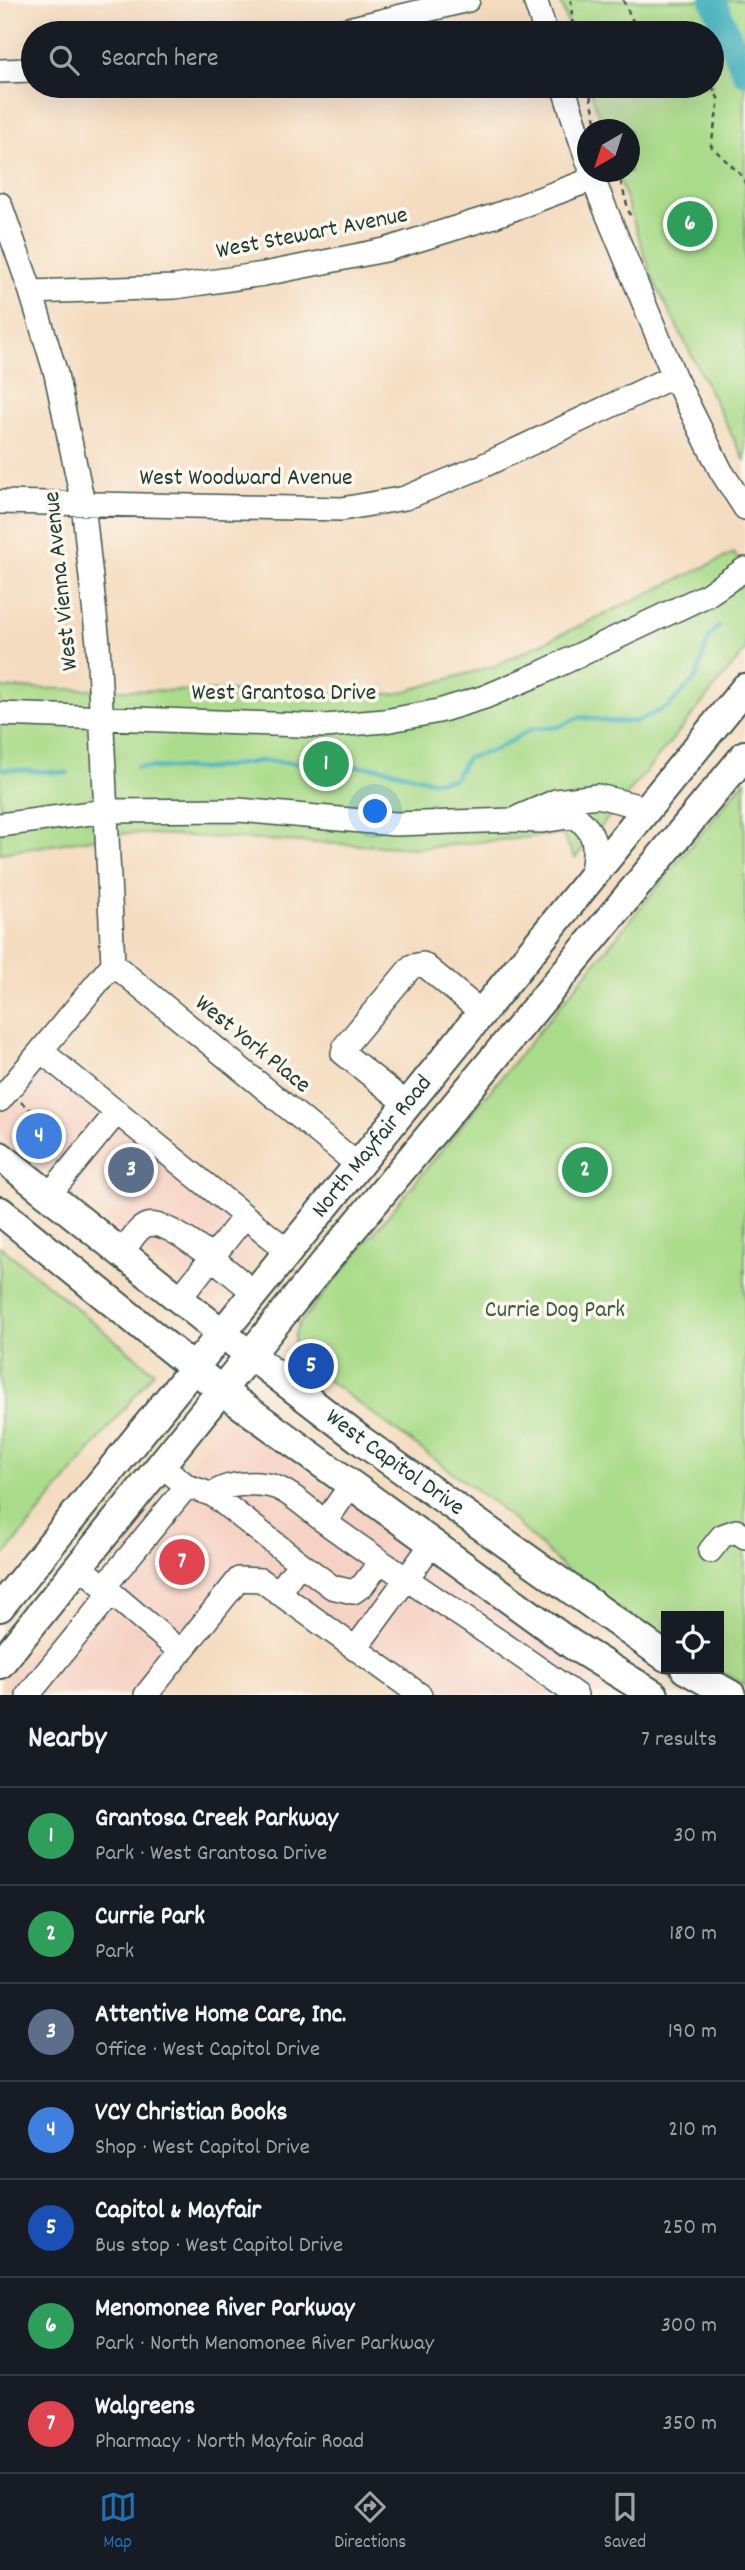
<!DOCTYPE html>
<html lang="en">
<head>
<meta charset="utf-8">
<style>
	:root { --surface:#171b24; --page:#20242c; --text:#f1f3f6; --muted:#9ea1a6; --line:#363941; --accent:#1f6fb2 }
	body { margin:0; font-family:Dekko,sans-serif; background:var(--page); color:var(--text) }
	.controls { position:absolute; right:21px; bottom:21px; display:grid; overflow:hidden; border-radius:0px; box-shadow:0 7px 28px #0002 }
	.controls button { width:63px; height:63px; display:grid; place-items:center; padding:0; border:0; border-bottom:2px solid var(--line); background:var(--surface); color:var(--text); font:35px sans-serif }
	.compass { position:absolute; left:577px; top:119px; width:63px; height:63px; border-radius:50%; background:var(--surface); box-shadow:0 7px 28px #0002; rotate:219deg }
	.you { position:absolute; left:376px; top:812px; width:24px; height:24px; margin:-18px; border:5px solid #fff; border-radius:50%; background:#1a73e8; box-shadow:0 0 0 10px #1a73e833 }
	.badge { display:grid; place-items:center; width:46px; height:46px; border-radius:50%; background:var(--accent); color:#fff; font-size:23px; font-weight:700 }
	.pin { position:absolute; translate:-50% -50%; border:4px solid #fff; box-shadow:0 2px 7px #0006 }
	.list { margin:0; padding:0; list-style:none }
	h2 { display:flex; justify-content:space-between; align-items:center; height:91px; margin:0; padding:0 28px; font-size:30px }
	h2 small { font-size:23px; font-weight:400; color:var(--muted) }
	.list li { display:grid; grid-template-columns:46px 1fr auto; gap:21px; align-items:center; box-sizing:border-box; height:98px; padding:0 28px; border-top:2px solid var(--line) }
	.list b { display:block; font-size:26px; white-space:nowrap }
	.list p { margin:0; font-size:23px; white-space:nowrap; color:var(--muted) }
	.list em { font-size:23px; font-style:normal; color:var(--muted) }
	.icon { flex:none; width:38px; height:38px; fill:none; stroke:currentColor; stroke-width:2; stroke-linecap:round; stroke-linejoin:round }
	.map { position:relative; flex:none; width:745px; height:1695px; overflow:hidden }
	.search { position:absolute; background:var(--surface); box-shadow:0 7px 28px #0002; left:21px; right:21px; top:21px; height:77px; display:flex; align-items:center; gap:18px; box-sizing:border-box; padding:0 24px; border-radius:38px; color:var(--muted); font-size:26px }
	.sheet { height:777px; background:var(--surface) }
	nav { display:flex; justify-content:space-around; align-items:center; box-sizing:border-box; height:98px; border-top:2px solid var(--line); background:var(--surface); font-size:19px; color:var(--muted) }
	nav a { display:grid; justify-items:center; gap:4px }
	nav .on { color:var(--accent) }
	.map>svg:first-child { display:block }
	.built { fill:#f6d2c4 }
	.green { fill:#aadb8a; stroke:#648c5f; stroke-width:2 }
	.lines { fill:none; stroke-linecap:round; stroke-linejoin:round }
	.stream { stroke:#42b1be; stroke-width:4.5 }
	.river { stroke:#42b1be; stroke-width:26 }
	.minor-casing { stroke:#3f5549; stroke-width:26 }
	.major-casing { stroke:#3f5549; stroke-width:32 }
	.path { stroke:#3f5549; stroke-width:2.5; stroke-dasharray:5 5; stroke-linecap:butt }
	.minor { stroke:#fff; stroke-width:23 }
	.major { stroke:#fff; stroke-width:28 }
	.labels { text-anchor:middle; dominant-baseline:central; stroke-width:7; stroke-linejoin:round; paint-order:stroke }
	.street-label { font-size:24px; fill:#1f3d34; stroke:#fbf7ec }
	.park-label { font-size:24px; fill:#3b5d45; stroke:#fbf7ec }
</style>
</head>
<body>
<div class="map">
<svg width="745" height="1695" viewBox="0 0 745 1695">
	<rect width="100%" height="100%" fill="#fbf7ec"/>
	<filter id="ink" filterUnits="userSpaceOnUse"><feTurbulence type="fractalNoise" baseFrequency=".0143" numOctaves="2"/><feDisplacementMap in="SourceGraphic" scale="14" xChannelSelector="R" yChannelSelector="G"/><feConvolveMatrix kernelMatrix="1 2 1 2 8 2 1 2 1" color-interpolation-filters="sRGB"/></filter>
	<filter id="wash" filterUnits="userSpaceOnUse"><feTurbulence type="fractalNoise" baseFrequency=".00686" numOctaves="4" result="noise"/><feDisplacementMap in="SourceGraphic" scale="28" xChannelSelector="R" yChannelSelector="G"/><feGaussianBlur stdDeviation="1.57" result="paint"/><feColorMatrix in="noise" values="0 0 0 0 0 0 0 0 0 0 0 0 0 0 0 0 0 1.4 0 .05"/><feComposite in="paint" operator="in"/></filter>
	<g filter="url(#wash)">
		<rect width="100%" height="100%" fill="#f4dcc0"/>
		<path class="built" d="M47,1055L274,1229L213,1305L0,1134V1116Z
			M229,1417L576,1664L626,1695H414L263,1592L239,1594L157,1695H0V1688Z"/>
		<path class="green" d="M560,0H745V461L652,277L617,172H630V130L603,129L589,86H712V33H571Z
			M734,553L745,571V651L575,858L562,834L419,848L128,833L0,853V688L396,694L494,666Z
			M745,780V1685L715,1669H719V1616H666L665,1638L611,1603L563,1567L498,1506L307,1365C293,1353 290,1340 299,1324Z
			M0,1246L154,1372L0,1561Z"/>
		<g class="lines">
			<path class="stream" d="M137,767L207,769L261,761L382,768L432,781L454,779L467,758L495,750L532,729L558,727L580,717L608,721L636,722L669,706L696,678L709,637L719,626
				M0,769L68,773"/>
			<path class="river" d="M713,0L745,73"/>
		</g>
	</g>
	<g filter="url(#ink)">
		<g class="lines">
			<defs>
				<path id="minor" d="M535,0L546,33
					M332,33L468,0
					M0,71L33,70
					M563,86L588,162
					M590,172L674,376L721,471L745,508
					M0,204L31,292L56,374L83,503L98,643L113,964
					M31,292L175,287L264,274L385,250L494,216L593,179
					M0,502L342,509L405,498L476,469L674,376
					M0,714L325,726L385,721L439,711L485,697L539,674L707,595L745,569
					M521,816L556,801L598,796L646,808
					M0,825L106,811L239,810L395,824L512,820L542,821L575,816C599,835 595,847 592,874
					M113,964L358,1165
					M41,1051L288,1251
					M0,1100L113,964
					M407,1104L343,1053L345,1046L412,966L423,964L481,1012
					M49,1195L117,1112
					M122,1253C128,1245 137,1228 147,1225C171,1218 234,1277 255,1293
					M179,1299L245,1216
					M162,1466L187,1486L213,1495C224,1482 259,1482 275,1487C289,1491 312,1512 325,1522L351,1485
					M213,1495L300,1563
					M325,1522C407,1582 494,1635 576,1695
					M710,1551L722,1536L736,1531L745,1537
					M81,1567L181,1652
					M104,1587L187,1486
					M278,1593L300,1563L332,1587L353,1592L363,1585L380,1562
					M355,1649L432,1544
					M28,1695L111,1593
					M146,1695L239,1579L261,1580L420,1695"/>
				<g id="major">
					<path id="s1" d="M0,1156L237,1345L362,1441L666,1657"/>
					<path d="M0,1211L222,1391L571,1644L654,1695"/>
					<path id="s2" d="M0,1607L745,688"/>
					<path d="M0,1664L316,1273L745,755"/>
					<path d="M685,1669L731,1695"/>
				</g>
			</defs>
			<use href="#minor" class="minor-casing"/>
			<use href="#major" class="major-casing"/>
			<path class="path" d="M571,0L573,33
				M623,0L638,32L642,33
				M588,86L596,120
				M712,86L719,100L711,146L744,178L745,184
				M618,172L631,219
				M21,1102L29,1109L45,1113"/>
			<use href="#minor" class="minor"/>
			<use href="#major" class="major"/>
		</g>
	</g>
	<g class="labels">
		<g class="street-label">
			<text transform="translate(312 234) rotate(-11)">West Stewart Avenue</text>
			<text x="246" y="479">West Woodward Avenue</text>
			<text transform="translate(62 581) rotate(-96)">West Vienna Avenue</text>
			<text x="284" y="694">West Grantosa Drive</text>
			<text transform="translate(252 1045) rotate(39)">West York Place</text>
			<text stroke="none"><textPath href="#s2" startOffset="592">North Mayfair Road</textPath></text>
			<text stroke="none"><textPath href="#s1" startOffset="500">West Capitol Drive</textPath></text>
		</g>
		<g class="park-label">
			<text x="555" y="1311">Currie Dog Park</text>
		</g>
	</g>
</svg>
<div class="controls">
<button><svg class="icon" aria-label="locate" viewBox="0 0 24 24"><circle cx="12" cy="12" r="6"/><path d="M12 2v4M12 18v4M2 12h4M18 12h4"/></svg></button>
</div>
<svg class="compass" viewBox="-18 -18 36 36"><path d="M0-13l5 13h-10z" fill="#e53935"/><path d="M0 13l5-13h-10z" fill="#9ea1a6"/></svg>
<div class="you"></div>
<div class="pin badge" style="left:326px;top:764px;background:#2e9e5b">1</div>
<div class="pin badge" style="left:585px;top:1170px;background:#2e9e5b">2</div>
<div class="pin badge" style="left:131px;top:1170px;background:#5c6f8a">3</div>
<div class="pin badge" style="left:39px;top:1136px;background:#3f7fe0">4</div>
<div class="pin badge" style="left:311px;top:1366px;background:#1a4fb4">5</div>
<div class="pin badge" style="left:690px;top:224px;background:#2e9e5b">6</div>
<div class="pin badge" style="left:182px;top:1562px;background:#e0444e">7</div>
<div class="search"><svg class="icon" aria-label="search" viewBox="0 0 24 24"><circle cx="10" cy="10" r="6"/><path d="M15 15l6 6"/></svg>Search here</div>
</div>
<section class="sheet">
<h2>Nearby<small>7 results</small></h2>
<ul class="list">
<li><span class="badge" style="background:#2e9e5b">1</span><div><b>Grantosa Creek Parkway</b><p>Park · West Grantosa Drive</p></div><em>30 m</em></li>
<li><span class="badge" style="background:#2e9e5b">2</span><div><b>Currie Park</b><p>Park</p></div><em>180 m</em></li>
<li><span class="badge" style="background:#5c6f8a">3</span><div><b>Attentive Home Care, Inc.</b><p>Office · West Capitol Drive</p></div><em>190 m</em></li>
<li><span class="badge" style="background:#3f7fe0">4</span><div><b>VCY Christian Books</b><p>Shop · West Capitol Drive</p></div><em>210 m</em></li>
<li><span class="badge" style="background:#1a4fb4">5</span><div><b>Capitol &amp; Mayfair</b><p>Bus stop · West Capitol Drive</p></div><em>250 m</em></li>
<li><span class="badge" style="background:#2e9e5b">6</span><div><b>Menomonee River Parkway</b><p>Park · North Menomonee River Parkway</p></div><em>300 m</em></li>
<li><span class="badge" style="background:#e0444e">7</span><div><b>Walgreens</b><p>Pharmacy · North Mayfair Road</p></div><em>350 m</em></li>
</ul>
</section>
<nav>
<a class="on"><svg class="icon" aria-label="map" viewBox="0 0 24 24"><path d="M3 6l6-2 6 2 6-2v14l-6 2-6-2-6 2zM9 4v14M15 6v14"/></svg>Map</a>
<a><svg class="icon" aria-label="directions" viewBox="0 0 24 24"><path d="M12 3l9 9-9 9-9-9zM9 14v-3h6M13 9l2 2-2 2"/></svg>Directions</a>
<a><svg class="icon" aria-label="saved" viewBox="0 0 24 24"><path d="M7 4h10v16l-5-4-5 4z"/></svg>Saved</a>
</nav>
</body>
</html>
